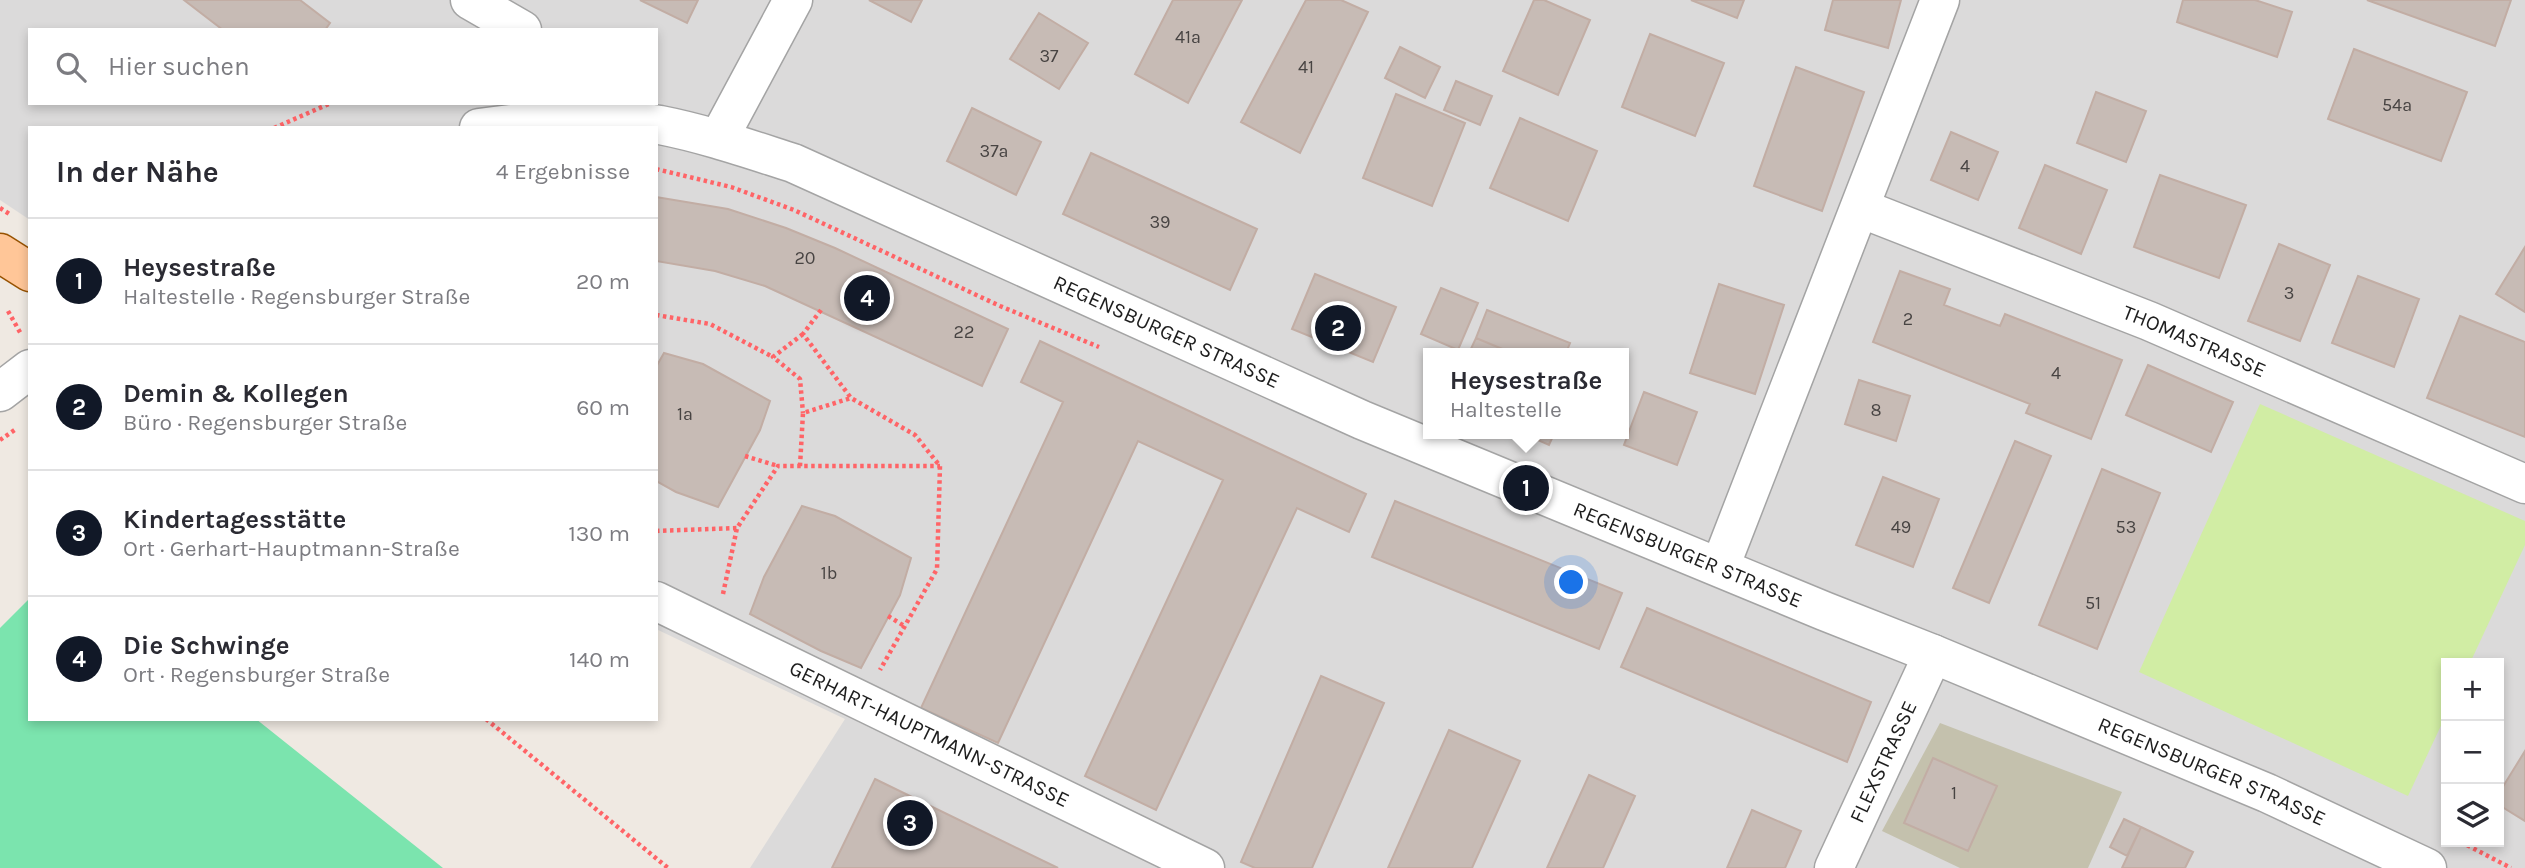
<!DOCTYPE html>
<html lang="de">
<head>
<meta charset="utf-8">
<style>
	:root { --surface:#fff; --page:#f2f2f3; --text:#2b2b33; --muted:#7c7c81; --line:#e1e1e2; --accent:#111827 }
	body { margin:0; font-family:Karla,sans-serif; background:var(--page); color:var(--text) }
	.controls { position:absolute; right:21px; bottom:21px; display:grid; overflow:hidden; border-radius:0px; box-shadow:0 4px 10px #0003 }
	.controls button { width:63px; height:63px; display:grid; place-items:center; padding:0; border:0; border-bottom:2px solid var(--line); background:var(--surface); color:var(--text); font:35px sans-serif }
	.you { position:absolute; left:1572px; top:583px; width:24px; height:24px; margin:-18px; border:5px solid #fff; border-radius:50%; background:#1a73e8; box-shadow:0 0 0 10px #1a73e833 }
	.badge { display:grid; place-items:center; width:46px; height:46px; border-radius:50%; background:var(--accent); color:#fff; font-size:23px; font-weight:700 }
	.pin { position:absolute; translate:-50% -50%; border:4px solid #fff; box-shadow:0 2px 7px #0006 }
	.popup { position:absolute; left:1423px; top:348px; width:206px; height:91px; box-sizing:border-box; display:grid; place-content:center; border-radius:0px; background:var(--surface); filter:drop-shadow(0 2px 5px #0005); font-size:23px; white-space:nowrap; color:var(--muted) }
	.popup b { font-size:26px; color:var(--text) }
	.popup::after { content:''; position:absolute; left:50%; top:100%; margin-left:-14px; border:14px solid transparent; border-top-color:var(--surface) }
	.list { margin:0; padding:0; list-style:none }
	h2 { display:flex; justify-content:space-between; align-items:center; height:91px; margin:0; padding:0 28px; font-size:30px }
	h2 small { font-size:23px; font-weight:400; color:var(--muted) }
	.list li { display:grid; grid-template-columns:46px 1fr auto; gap:21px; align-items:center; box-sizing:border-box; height:126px; padding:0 28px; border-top:2px solid var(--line) }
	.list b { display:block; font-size:26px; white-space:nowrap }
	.list p { margin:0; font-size:23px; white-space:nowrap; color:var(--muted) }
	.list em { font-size:23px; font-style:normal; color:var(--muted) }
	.icon { flex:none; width:38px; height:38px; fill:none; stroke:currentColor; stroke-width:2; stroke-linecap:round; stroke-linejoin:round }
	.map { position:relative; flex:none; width:2525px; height:868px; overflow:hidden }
	.search { position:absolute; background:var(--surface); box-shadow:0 4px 10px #0003; left:28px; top:28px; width:630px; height:77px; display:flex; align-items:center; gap:18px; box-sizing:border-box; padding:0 24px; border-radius:0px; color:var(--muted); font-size:26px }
	.panel { position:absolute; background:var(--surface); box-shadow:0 4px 10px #0003; left:28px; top:126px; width:630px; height:595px; border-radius:0px }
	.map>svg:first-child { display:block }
	.residential { fill:#dbdada; fill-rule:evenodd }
	.construction { fill:#c4c1ad }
	.grass { fill:#d1eda4 }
	.pitch { fill:#7be4ae }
	.building { fill:#c7bbb5; stroke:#c2ada4; stroke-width:2 }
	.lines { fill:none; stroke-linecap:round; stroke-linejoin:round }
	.minor-casing { stroke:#a4a4a4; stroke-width:41 }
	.major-casing { stroke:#975200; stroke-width:41 }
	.path { stroke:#ff6467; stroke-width:4.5; stroke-dasharray:3.5 3.5; stroke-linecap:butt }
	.minor { stroke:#fff; stroke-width:38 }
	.major { stroke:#ffc698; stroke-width:38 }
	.labels { text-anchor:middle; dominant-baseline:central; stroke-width:7; stroke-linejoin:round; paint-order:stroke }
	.number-label { font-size:18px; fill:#484443 }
	.street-label { font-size:21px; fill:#1d1d1d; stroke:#fff }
</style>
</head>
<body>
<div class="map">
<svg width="2525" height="868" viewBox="0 0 2525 868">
	<rect width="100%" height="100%" fill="#efe9e2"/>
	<path class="residential" d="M0,0H2525V868H750L845,719L656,629V128H30V220L0,200ZM30,30H656V103H30ZM1428,353H1624V434H1428ZM2446,663H2499V842H2446Z"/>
	<path class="construction" d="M1940,723L2122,792L2088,868H1960L1882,831Z"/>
	<path class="grass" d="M2260,404L2525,521V545L2470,663H2446V715L2408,796L2139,672Z"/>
	<path class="pitch" d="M30,598V719H256L443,868H0V628Z"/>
	<path class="building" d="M184,0H300L330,23L325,30H223Z
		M640,0H698L687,23Z
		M869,0H922L911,22Z
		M1173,0H1242L1188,103L1135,74Z
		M1306,0H1341L1368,12L1300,153L1241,122Z
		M1534,0H1544L1590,20L1558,95L1503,71Z
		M1691,0H1744L1737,18Z
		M1833,0H1901L1888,48L1825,30Z
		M2183,0H2255L2292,12L2277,57L2177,22Z
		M2367,0H2511L2495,46Z
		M1039,13L1088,43L1059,89L1010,59Z
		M1650,34L1724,63L1695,136L1622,107Z
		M1400,47L1440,67L1425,98L1385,78Z
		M2354,49L2467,92L2441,161L2328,119Z
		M1796,67L1864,92L1822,211L1754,186Z
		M1456,81L1492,96L1480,125L1444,110Z
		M2096,92L2146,111L2126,162L2077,143Z
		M1396,94L1465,123L1432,206L1363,178Z
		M972,108L1041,142L1016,195L947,161Z
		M1520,118L1597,151L1568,221L1490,188Z
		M1951,132L1998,152L1978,200L1931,180Z
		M1091,153L1257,229L1230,290L1063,214Z
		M2045,165L2107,190L2081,254L2019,228Z
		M2160,175L2246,205L2219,278L2134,247Z
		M656,197L728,209L786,228L835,248L1008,329L982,386L765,286L715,271L656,261Z
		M2279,244L2330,265L2300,341L2248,321Z
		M2525,247V312L2496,294Z
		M1900,271L1950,289L1944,305L2000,326L2005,314L2122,360L2091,439L2026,413L2030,404L1873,342Z
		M1315,274L1396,307L1373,362L1292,329Z
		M2358,276L2419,299L2394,367L2332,343Z
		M1719,284L1784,305L1755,394L1690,373Z
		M1441,288L1478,303L1458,350L1421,334Z
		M1487,310L1570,343L1566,353H1512L1476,338Z
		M2460,316L2525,342V437L2427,398Z
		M1476,338L1512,353H1469Z
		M1040,341L1366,494L1349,532L1297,508L1156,810L1085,776L1223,480L1138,441L998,743L921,708L1063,402L1021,382Z
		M664,353L703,364L770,401L760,430L718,507L676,492L656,481V367Z
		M2148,365L2233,402L2211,452L2126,415Z
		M1859,380L1910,396L1896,441L1845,424Z
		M1644,392L1697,412L1677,465L1624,445Z
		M1524,434H1554L1549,445Z
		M2015,441L2051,456L1989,603L1953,588Z
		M2102,469L2160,493L2097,649L2039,625Z
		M1883,477L1939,499L1913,567L1856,545Z
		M1395,501L1622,593L1599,649L1372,557Z
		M802,506L835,516L911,558L900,595L861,668L821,651L750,614L764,577Z
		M1647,608L1871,702L1847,762L1621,667Z
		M1321,676L1384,703L1312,868H1255L1241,862Z
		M1449,730L1520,761L1472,868H1388Z
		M2525,751V821L2499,805V793Z
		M1933,758L1997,786L1968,851L1904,823Z
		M1589,775L1635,796L1603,868H1547Z
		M875,779L1058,868H832Z
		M1752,810L1801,831L1785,868H1727Z
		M2124,819L2141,827L2127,856L2110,847Z
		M2141,827L2193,852L2185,868H2122Z"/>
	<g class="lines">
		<defs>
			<g id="minor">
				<path d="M470,0L522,30"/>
				<path id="s1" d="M479,128C538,120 600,115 660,125C706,134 749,149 793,163L1362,420L1824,611L1933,654L2267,793L2427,868"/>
				<path d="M719,138L793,0"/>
				<path id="s2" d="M1860,208L2149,321L2525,484"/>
				<path d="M0,392L30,369"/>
				<path d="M1720,567L1940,0"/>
				<path id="s3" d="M656,601L1205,868"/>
				<path id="s4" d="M1834,868L1933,654"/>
			</g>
			<path id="major" d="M0,253L30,272"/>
		</defs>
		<use href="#minor" class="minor-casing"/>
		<use href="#major" class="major-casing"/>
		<path class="path" d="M274,128L331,103
			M656,169L731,187L794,210L1000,306L1099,347
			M0,208L11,215
			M821,310L803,334L851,398L915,435L940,466L937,569L880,670
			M8,311L21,334
			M656,315L710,324L773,357
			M803,334L773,357L800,379L803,413
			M0,440L16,429
			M745,456L778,466
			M800,466L803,413L851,398
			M656,531L737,528
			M723,594L737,528L778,466H940
			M888,616L906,627
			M486,719L668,868
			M2461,842L2511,868"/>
		<use href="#minor" class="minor"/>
		<use href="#major" class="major"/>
	</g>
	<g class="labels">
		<g class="number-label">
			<text x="1188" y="37">41a</text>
			<text x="1049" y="56">37</text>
			<text x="1306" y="67">41</text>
			<text x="2397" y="105">54a</text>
			<text x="994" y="151">37a</text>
			<text x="1965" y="166">4</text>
			<text x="1160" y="222">39</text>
			<text x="805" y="258">20</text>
			<text x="2289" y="293">3</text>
			<text x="1908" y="319">2</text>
			<text x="964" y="332">22</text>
			<text x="2056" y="373">4</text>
			<text x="1876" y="410">8</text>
			<text x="685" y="414">1a</text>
			<text x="1901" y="527">49</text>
			<text x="2126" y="527">53</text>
			<text x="829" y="573">1b</text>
			<text x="2093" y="603">51</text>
			<text x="1954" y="793">1</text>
		</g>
		<g class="street-label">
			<text stroke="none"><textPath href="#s1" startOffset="730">REGENSBURGER STRASSE</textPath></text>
			<text stroke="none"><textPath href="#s2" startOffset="360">THOMASTRASSE</textPath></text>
			<text stroke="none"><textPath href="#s1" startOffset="1297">REGENSBURGER STRASSE</textPath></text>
			<text stroke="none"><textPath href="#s3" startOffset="304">GERHART-HAUPTMANN-STRASSE</textPath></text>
			<text stroke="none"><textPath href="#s4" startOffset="117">FLEXSTRASSE</textPath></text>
			<text stroke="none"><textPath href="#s1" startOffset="1864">REGENSBURGER STRASSE</textPath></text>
		</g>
	</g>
</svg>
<div class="controls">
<button>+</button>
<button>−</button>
<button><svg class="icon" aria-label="layers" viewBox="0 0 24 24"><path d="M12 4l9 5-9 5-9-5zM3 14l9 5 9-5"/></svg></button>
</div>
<div class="you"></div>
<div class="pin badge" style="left:1526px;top:488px">1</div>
<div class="popup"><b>Heysestraße</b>Haltestelle</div>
<div class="pin badge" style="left:1338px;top:328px">2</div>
<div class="pin badge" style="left:910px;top:823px">3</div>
<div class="pin badge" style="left:867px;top:298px">4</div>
<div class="search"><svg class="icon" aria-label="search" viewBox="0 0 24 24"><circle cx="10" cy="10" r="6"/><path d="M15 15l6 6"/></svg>Hier suchen</div>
<section class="panel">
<h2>In der Nähe<small>4 Ergebnisse</small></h2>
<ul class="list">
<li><span class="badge">1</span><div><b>Heysestraße</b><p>Haltestelle · Regensburger Straße</p></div><em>20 m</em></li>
<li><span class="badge">2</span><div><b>Demin &amp; Kollegen</b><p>Büro · Regensburger Straße</p></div><em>60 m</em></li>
<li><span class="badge">3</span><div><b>Kindertagesstätte</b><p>Ort · Gerhart-Hauptmann-Straße</p></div><em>130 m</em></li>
<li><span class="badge">4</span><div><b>Die Schwinge</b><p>Ort · Regensburger Straße</p></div><em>140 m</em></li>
</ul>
</section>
</div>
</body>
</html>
